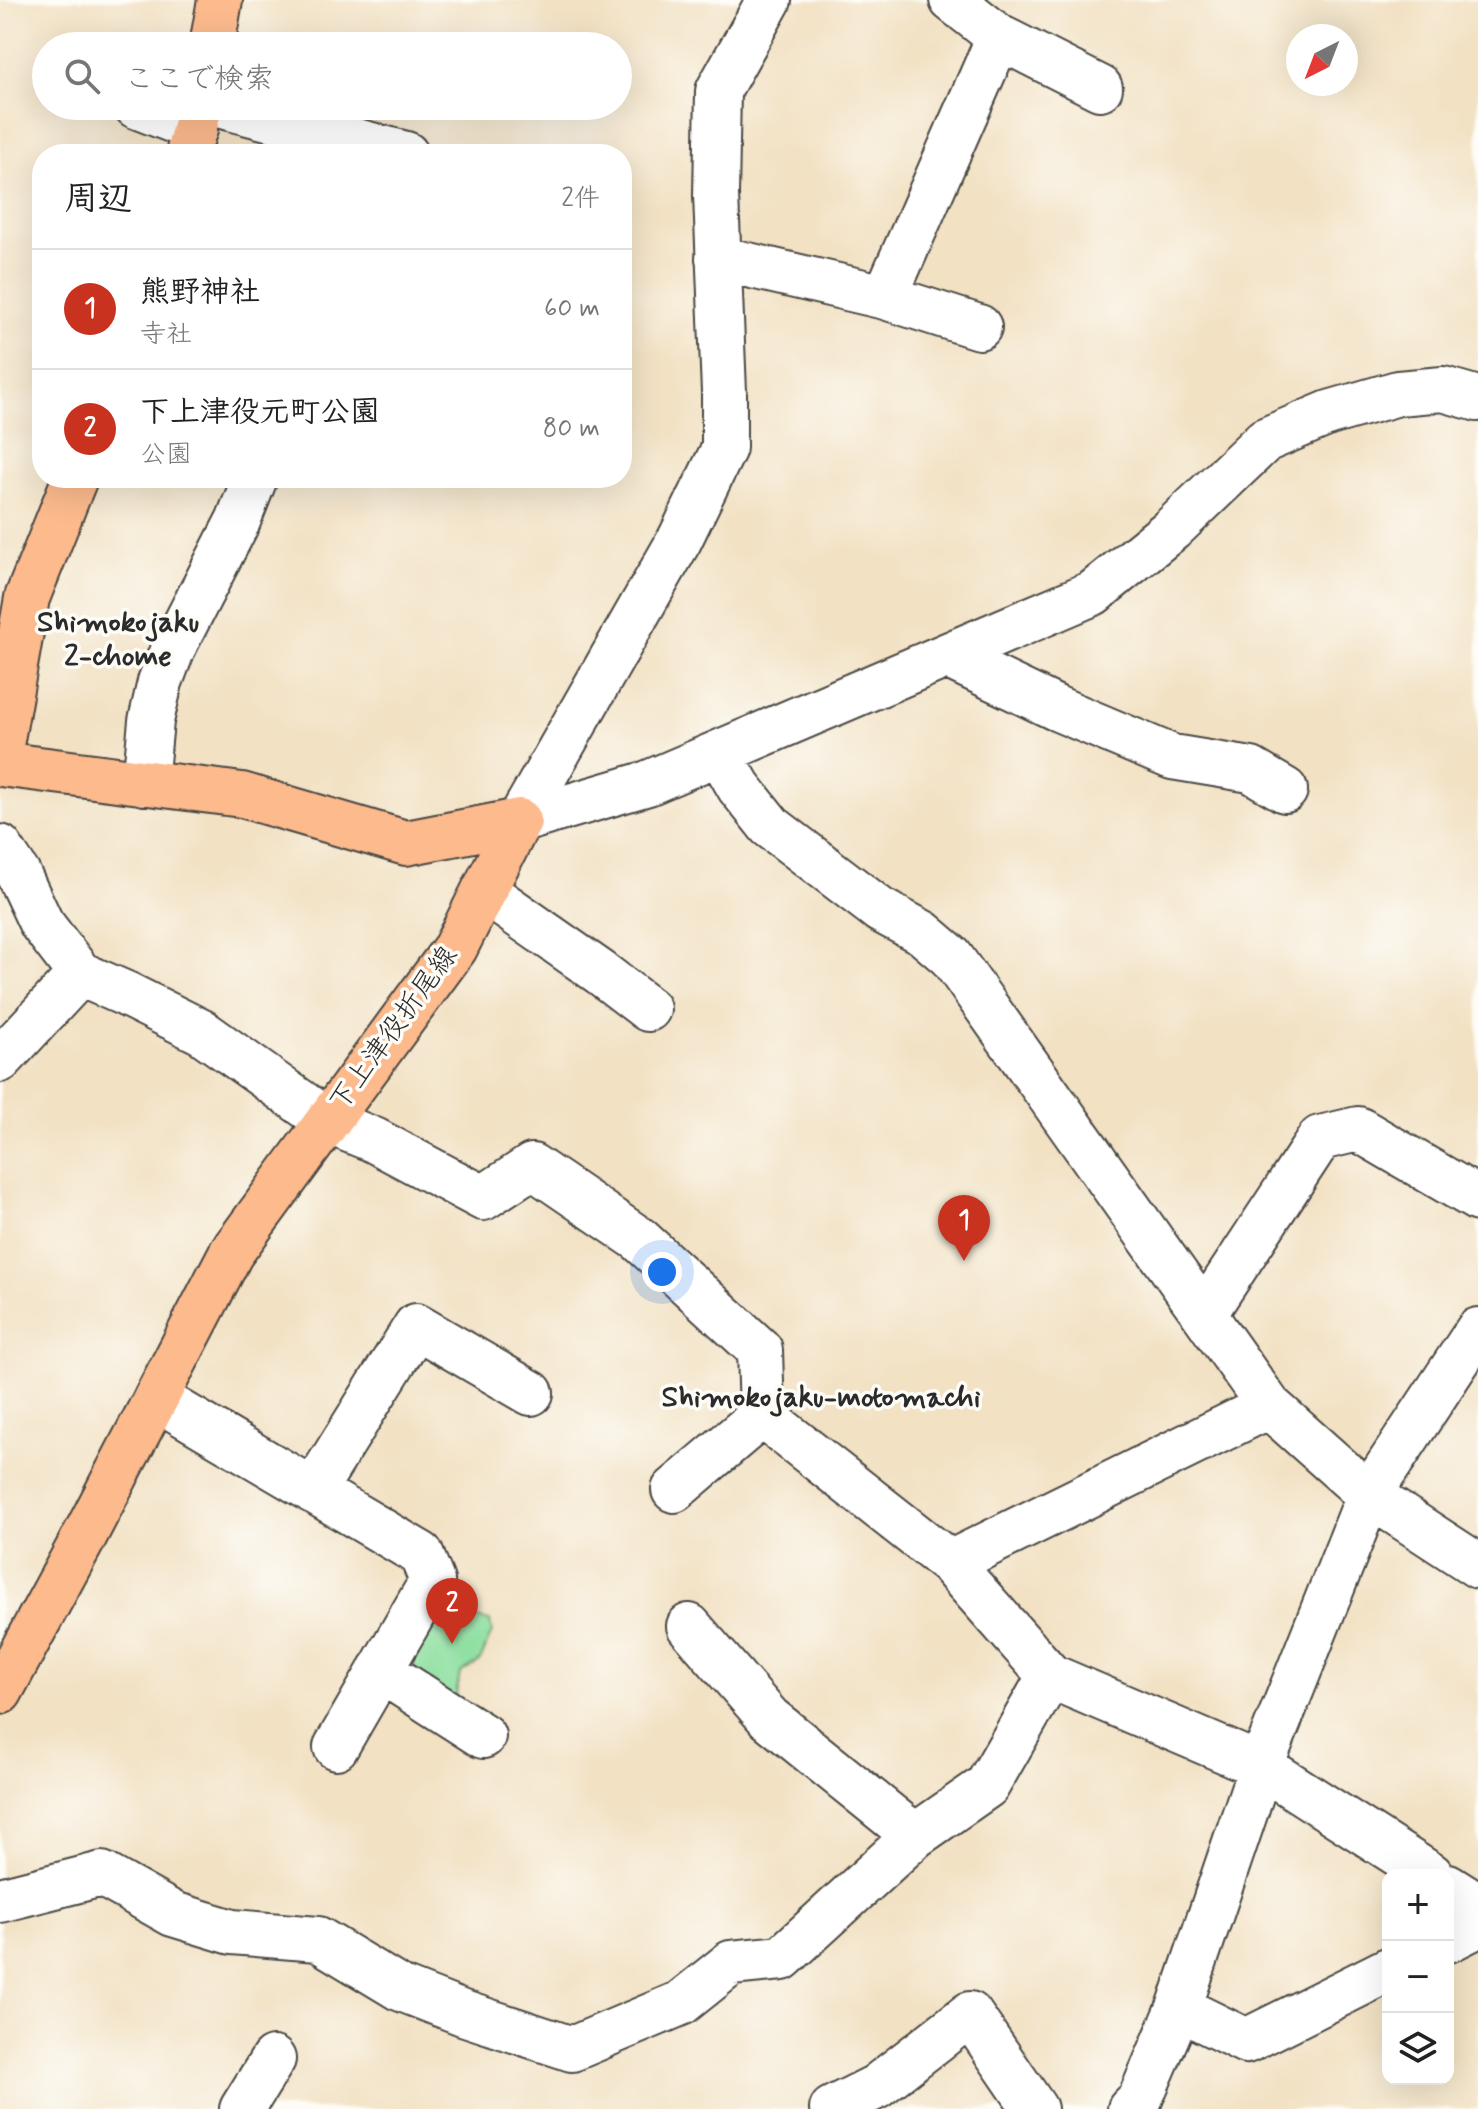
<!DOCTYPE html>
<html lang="ja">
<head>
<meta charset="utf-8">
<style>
	:root { --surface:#fff; --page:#f2f2f2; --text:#222; --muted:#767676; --line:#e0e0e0; --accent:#c8321e }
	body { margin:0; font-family:Mynerve,"Klee One",sans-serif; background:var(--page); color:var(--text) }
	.controls { position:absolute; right:24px; bottom:24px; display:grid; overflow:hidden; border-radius:16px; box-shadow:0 8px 32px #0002 }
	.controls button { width:72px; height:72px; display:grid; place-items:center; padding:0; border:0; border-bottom:2px solid var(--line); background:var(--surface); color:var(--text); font:40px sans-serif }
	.compass { position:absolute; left:1286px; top:24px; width:72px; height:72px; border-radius:50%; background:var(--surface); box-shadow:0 8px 32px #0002; rotate:222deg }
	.you { position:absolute; left:662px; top:1272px; width:28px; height:28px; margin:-20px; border:6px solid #fff; border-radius:50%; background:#1a73e8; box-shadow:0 0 0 12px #1a73e833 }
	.badge { display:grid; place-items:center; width:52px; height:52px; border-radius:50%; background:var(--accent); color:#fff; font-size:26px; font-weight:700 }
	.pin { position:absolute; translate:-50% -66px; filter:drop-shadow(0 2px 4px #0008) }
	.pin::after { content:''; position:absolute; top:42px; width:28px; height:24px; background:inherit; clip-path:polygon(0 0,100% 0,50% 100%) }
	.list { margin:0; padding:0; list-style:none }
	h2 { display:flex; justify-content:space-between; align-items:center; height:104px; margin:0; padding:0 32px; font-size:34px }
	h2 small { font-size:26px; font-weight:400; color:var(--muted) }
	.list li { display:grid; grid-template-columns:52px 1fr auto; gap:24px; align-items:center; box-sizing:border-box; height:120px; padding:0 32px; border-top:2px solid var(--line) }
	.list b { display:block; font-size:30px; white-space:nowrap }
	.list p { margin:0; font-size:26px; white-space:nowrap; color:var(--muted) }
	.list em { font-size:26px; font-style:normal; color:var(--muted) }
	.icon { flex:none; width:44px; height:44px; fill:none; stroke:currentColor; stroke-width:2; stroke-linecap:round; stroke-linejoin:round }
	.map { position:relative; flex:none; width:1478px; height:2109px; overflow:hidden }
	.search { position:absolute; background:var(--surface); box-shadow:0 8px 32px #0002; left:32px; top:32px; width:600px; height:88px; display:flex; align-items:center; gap:20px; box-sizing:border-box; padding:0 28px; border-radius:44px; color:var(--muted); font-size:30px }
	.panel { position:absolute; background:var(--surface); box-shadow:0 8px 32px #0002; left:32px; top:144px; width:600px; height:344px; border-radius:32px }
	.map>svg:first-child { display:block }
	.park { fill:#8ddfa0; stroke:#5c8566; stroke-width:2 }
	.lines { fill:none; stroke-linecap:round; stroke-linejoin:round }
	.minor-casing { stroke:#494642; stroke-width:48 }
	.major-casing { stroke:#494642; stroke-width:48 }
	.minor { stroke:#fff; stroke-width:44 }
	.major { stroke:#fcba8d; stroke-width:44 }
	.labels { text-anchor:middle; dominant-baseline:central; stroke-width:7; stroke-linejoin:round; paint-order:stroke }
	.street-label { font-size:28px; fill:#2b2b2b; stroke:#fdfcf7 }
	.neighbourhood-label { font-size:30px; font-weight:bold; fill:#2b2b2b; stroke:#fdfcf7 }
</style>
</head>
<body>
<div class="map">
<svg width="1478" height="2109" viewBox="0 0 1478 2109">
	<rect width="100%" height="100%" fill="#fdfcf7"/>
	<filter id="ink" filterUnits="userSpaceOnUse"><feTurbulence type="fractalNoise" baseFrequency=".0125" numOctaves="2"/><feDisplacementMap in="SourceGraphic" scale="16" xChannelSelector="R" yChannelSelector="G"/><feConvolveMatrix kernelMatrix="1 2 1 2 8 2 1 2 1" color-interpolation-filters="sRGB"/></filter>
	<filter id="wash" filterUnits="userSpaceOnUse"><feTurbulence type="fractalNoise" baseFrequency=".006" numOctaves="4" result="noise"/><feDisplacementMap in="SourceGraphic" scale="32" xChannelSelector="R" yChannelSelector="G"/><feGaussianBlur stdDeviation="1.8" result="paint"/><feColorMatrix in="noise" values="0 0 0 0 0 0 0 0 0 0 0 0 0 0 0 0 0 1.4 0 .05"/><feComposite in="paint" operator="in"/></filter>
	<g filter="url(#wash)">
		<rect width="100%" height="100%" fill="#f2e1c3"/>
		<path class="park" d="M437,1609L490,1621L492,1632L480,1661L460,1673L455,1699L417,1672L409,1656Z"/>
	</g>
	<g filter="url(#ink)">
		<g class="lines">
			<defs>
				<path id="minor" d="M999,37L1100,88
					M136,106L195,129
					M222,106L406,154
					M718,258L885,297L999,37L952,0
					M885,297L979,327
					M947,656L1056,708L1172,757L1251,770L1285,790
					M720,754L739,787L770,826L880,910L923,933L951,957L1269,1406L1369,1495L1478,1566
					M145,783L151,721L160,682L173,648L238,521L255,478
					M519,821L648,783L1093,593L1172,529L1265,440L1329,413L1398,393L1443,389L1478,399
					M519,821L680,539L724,448V392L716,195L718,91L769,0
					M0,847L18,874L41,923L80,974L126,994L202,1032L327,1121L374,1140L483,1198L532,1166L639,1239L760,1350L762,1415
					M484,891L601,973L648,1009
					M0,1060L80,974
					M1205,1313L1320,1138L1358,1129L1478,1199
					M156,1398L421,1554L432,1581L336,1747
					M1269,1406L950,1563L1050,1676L1261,1766L1431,1875
					M762,1415L950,1563
					M674,1490L762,1415
					M313,1491L416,1326L531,1393
					M689,1626L769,1718L915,1836
					M380,1670L483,1736
					M1448,1886L1478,1905
					M0,1900L102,1874L173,1914L232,1932L318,1939L399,1988L463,2013L572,2049L681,2003L731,1963L782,1958L915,1836L987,1786L1050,1676
					M1448,1940L1478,1925
					M1179,2008L1246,2041L1388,1970
					M242,2109L273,2059
					M832,2109L876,2087L970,2014L1035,2109
					M1130,2109L1140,2099L1179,2008L1261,1766L1369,1495L1478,1330"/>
				<path id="major" d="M212,46L220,0
					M188,154L200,106
					M0,751L27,598L75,478
					M0,764L242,795L406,843L519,821L455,948L231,1253L82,1541L0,1692"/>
			</defs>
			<use href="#minor" class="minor-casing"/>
			<use href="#major" class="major-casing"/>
			<use href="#minor" class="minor"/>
			<use href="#major" class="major"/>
		</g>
	</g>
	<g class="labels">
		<g class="street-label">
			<text transform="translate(394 1029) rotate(-54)">下上津役折尾線</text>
		</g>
		<g class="neighbourhood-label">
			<text x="118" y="622">Shimokojaku<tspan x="118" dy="34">2-chome</tspan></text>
			<text x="821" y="1397">Shimokojaku-motomachi</text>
		</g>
	</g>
</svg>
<div class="controls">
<button>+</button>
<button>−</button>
<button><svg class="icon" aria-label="layers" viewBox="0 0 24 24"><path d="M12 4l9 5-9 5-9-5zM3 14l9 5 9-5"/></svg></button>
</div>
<svg class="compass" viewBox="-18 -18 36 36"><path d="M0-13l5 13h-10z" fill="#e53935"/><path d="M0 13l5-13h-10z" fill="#767676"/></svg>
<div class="you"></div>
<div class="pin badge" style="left:964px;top:1261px">1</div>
<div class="pin badge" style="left:452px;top:1644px">2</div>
<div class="search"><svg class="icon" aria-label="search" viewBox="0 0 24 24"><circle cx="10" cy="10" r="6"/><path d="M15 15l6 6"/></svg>ここで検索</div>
<section class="panel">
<h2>周辺<small>2件</small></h2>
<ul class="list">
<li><span class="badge">1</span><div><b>熊野神社</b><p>寺社</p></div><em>60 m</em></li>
<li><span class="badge">2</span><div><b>下上津役元町公園</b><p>公園</p></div><em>80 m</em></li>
</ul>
</section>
</div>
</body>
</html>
